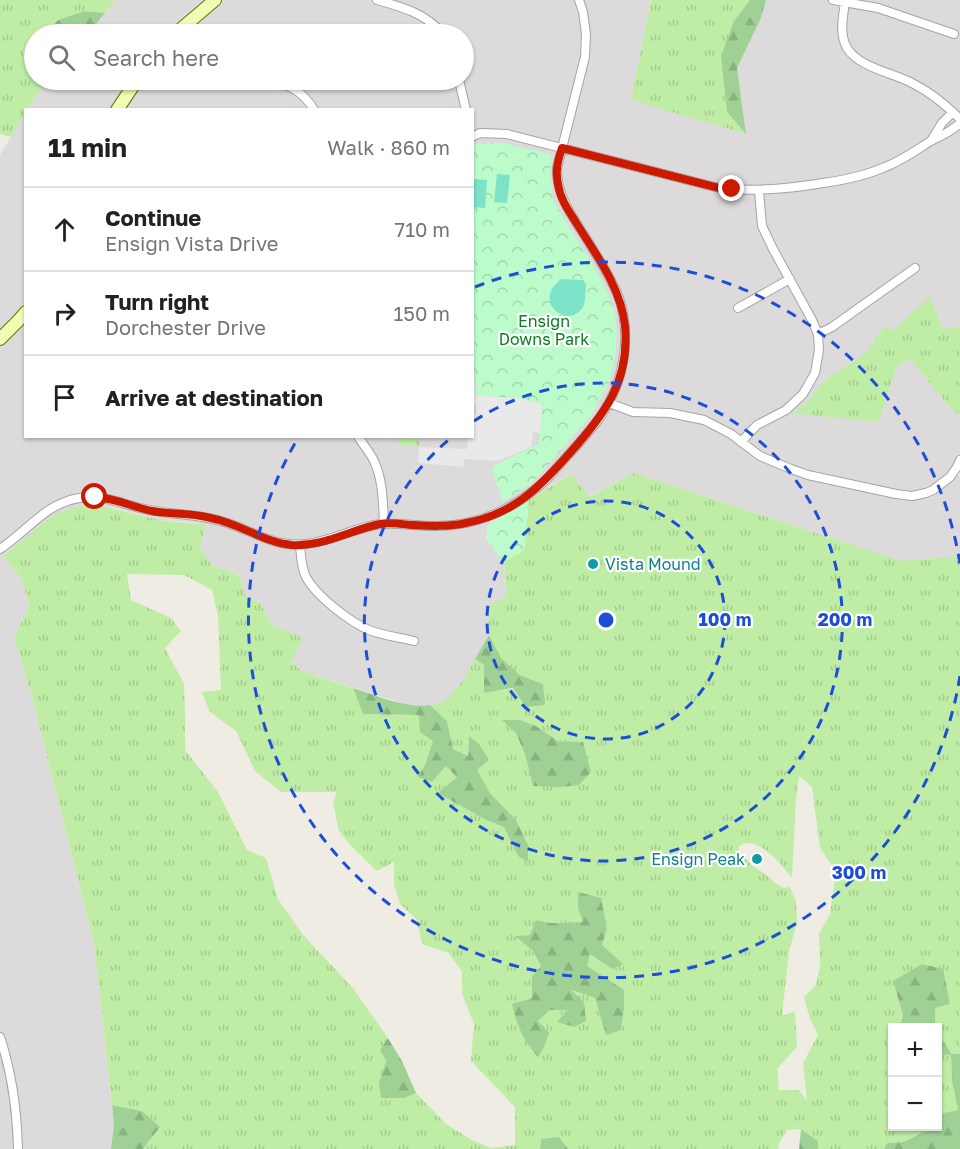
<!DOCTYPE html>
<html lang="en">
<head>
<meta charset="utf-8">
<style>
	:root { --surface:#fff; --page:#f2f2f2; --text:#202124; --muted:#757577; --line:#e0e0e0 }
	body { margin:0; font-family:"Golos Text",sans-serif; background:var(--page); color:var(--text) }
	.controls { position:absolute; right:18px; bottom:18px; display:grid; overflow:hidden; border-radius:0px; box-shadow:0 2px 4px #0004 }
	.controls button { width:54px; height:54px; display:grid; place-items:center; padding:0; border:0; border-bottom:2px solid var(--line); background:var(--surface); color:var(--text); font:30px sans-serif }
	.stop { position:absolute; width:18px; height:18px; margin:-14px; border:4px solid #cb1a00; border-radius:50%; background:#fff }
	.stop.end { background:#cb1a00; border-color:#fff; box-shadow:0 2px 6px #0008 }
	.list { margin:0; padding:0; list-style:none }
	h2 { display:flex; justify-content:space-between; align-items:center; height:78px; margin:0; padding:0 24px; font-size:26px }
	h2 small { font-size:20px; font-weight:400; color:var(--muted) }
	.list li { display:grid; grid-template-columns:39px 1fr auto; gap:18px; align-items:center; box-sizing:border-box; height:84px; padding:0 24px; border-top:2px solid var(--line) }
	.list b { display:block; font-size:22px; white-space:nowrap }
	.list p { margin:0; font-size:20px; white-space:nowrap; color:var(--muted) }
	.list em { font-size:20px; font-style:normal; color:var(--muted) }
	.icon { flex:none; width:33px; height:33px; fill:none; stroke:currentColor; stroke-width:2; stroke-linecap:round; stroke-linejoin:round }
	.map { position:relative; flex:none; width:960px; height:1149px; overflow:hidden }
	.search { position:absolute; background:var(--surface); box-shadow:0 2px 4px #0004; left:24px; top:24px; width:450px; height:66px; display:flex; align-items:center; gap:15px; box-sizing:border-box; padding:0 21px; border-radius:33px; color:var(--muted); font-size:22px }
	.panel { position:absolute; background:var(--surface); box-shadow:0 2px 4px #0004; left:24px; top:108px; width:450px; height:330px; border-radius:0px }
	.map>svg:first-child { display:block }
	.residential { fill:#dcdada }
	.grass { fill:url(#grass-tufts); fill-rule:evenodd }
	.forest { fill:url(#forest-firs) }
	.park { fill:url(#park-crowns) }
	.pitch { fill:#7ce3c9 }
	.parking { fill:#e9e9e9 }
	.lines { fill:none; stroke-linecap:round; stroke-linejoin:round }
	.street-casing { stroke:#a4a4a4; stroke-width:10 }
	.secondary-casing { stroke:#5c7900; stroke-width:14 }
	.street { stroke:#fff; stroke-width:8 }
	.secondary { stroke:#f0fdb3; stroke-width:12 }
	.route { stroke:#cb1a00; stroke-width:8 }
	.ring { fill:none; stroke:#1d4ed8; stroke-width:3; stroke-dasharray:10 8 }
	.culture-dot { fill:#0f9aa8; stroke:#fff; stroke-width:2 }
	.labels { text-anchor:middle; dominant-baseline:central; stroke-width:4.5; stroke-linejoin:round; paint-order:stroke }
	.park-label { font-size:16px; fill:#058220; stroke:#fff }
	.culture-label { font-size:16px; fill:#0d838f; stroke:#fff; text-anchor:start }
	.centre { fill:#1d4ed8; stroke:#fff; stroke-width:3 }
	.ring-label { font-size:18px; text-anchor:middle; font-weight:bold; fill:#1d4ed8; stroke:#fff; stroke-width:4.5; stroke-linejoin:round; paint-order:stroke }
</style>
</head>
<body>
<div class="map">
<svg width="960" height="1149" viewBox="0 0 960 1149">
	<defs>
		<pattern id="grass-tufts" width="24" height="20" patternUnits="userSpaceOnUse" patternTransform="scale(1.5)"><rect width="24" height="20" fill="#bfeda5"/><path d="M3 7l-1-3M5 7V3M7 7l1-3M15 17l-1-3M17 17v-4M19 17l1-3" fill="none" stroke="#a4cb8e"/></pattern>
		<pattern id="forest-firs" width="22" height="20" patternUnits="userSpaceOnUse" patternTransform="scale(1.5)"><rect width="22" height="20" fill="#9fd195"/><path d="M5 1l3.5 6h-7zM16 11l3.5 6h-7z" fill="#88b380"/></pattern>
		<pattern id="park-crowns" width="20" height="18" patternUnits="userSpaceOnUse" patternTransform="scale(1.5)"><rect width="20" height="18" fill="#bcfcca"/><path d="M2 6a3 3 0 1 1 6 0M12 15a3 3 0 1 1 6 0" fill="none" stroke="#a1d8ad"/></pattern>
	</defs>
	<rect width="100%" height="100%" fill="#efede3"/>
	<path class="residential" d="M116,0H651L631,100L746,133L737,68L761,18L766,0H960V326L943,329L930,297L892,332L885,326L865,354L826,379L805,404L792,412L879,422L897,366L911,359L954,412L960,413V470L958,475L960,477V556L901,561L633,473L588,497L570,474L489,524L486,538L504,562L507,597L488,606L489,635L462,682L444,702L421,707L408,705L302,671L291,660L302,638L272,625L261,604L245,595L241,579L239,575L212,565L200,548L206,525L189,522L158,520L112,507L55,515L42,523L14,549L3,556L22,579L29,606L14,638L32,697L94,944L114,1125L111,1149H0V155L25,114L26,436H472V110L28,109L44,84L43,80H464V34H88Z"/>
	<path class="grass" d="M0,0H116L105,13L84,11L58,20L46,34H34V80H43L44,84L28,109L26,110L25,114L11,137L0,134Z
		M651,0H750L734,21L727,112L746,134L631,100Z
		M930,296L943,329L960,326V413L954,412L910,359L897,366L879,422L791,413L805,404L826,379L865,354L885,326L893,331Z
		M403,438L420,439V446L396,444V443Z
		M633,473L901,561L960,556V1054H951L952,1081L958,1110L943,1113L938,1123V1054H950L938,1032V1028L935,1027V1008L950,1004L893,981L903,1015L900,1027L892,1028V1126L936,1127L903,1142L887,1143L884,1149H818V1141L801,1129L787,1130L778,1145L779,1149H568L559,1137L541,1139L540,1149H143L160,1127L142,1111L112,1105L94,944L32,697L14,638L29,606L22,579L3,556C21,545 34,527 53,516C89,495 119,512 156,519C172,523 190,522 206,525L200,548L212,565L239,575L241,579L245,595L261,604L272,625L303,638L291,661L302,671L353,688L363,714L419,715L433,741L425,765L446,766L457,777L438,793L486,820L504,827L518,856L528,845L516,820L490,793L476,770L489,760L469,736L468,756L452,749L447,721L430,705L444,702L462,682L475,659L484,665V693L543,684L520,675L501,658L489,635L488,606L507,596L504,562L524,550L529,500L571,474L589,497ZM127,574L184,575L212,590L218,616L221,690L202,692L209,711L236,731L255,771L281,792H337L333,802L339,831L350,845L377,871L394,862V885L400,904L417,920L422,944L448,953L462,971V994L474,1024L471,1061L515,1107V1145L491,1148L472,1140L446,1124L416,1093L404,1098L379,1083L386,1061L380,1050L388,1038L353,988L303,935L278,899L266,858L247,850L218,792L185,750V712L184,684L165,648L181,631L171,618L131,600ZM503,720H520L536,726L558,741L583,742L533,786L525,754L516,733ZM799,776L812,787L820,848L836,871L830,914L819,934L820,966L816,985L804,997L810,1019L818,1035L803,1063L807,1101L799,1090H779L777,1069L797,1047L795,1011L782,1016L789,952L797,923L796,901L790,887L784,888L775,883L768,876L751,865L739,850V846C758,834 782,865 792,878L796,799ZM578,909L607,929L602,945L612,969L590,954L587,966L621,1030L606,1034L595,998L569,990L574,1027L558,1022L569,1010H550L538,1021L513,1004L532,998V976L541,966L533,951L516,936L530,935L537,920L551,923L583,922Z"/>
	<path class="forest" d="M750,0H766L761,18L737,68L746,134L727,112L721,56L734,21Z
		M84,11L105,13L88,34H46L58,20Z
		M489,635L501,658L520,675L543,684L545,705L526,707L513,688L484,693V665L475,659Z
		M353,688C376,695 406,709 430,705L447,721L453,749L468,756L469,736L479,744L489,760L477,770L490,793L516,820L528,845V862L518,856L504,827L486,820L438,793L457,777L446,766L432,782L418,777L425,765L433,741L420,732L419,715L363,714Z
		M502,720H520L536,726L558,741L583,742L591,772L579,785L561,787L533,786L525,754L516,733Z
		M578,892L601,898L607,929L602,945L623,964L612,969L590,954L587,966L624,990V1008L621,1030L606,1035L595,998L571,990L584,1002L586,1021L574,1027L557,1022L568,1010H550L538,1021L549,1033L544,1047L538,1057C523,1040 517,1026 512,1004L532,998V976L541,966L533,951L515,936L530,935L536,920L551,923L583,922L578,909Z
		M922,964L943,969L950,1004L935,1008V1027H900L903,1015L893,981Z
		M938,1032L951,1054H960V1149H884L887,1143L903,1142L938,1126V1123L943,1113L958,1110L952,1081L951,1055L938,1054Z
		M388,1038L402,1061L416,1093L404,1098H381L379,1083L386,1061L380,1050Z
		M112,1105L142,1111L160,1127L143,1149H111L114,1125Z
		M801,1129L818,1141V1149H799Z
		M559,1137L568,1149H540L541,1139Z"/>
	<path class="park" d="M481,143H502L550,154L551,158L550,175L553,199L559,211L599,275L611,301L614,311L617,334L615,358L609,382L592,414L533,482L503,502L491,467L539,444L542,405L519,398L478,396L473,392L478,386L473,380V145Z
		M529,500L524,550L504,562C496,551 481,538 489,524Z"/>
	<path class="pitch" d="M497,174L510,175L507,203L494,202Z
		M474,179L487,180L485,208L473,207Z
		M561,279L583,280L586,284C585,291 586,301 583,307C571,327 541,310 552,289C554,285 558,282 561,279Z"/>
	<path class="parking" d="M473,380L478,386L473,391L478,396L519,398L542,405L540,433L533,432L531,447L497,461L464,459V467L418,463L419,447L467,449L468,437L472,436L473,415L476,414V406L473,402Z"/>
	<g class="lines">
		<defs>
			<path id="street" d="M377,0C402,7 425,13 443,34
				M833,0L878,8L954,34
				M845,2C843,17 839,34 847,48C858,67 893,73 912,83C930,92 946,105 960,119
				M186,24L196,34
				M270,80C289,85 304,92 314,110
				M459,80L466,110
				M472,137L480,133L507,134L719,188C755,192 788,189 823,183C845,180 865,176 885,167C901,161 915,151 929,142C940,136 951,132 960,123
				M931,141L942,123L953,112
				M738,308L790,279
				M818,334L832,327L915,268
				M609,403L633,412L670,413L704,420L731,434L760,456L791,469L808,475L896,494L912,496L926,493L933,490L950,477L957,467L960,460
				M358,436C363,445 370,452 374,461C383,480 383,503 384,524
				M741,442L757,425L786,410L803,394L815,373L819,350L818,334L812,320L773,249L762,226L759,191
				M300,545C301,556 301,567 306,577C316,596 350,622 369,630C384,636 399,637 414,641
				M0,549C28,531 44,504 79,498C103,494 122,504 145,509C169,515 193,513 217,520C239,525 259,538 281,543C314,550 342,532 374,525C393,521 413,526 433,526C477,527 516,508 547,479C565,458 585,438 601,416C624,382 632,338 619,298C611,277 598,258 586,238C572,216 556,195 557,168L585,57L586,34L583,12L579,0
				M0,1037C12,1073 17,1111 18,1149"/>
			<path id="secondary" d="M175,34L215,0
				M117,110L137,80
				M0,339L18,321L26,312"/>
		</defs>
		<use href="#street" class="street-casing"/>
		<use href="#secondary" class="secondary-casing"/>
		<use href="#street" class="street"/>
		<use href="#secondary" class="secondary"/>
	</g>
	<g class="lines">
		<path class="route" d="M95,497C115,498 133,507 152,511C162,513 173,513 184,514C199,515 214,518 228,523C249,530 269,543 292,545C323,547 350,530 380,524C390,522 401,524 411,525C430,526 448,527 466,523C513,514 538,489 569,454C604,415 630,382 625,326C621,288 597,256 577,224C569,211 560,199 558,184C555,171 558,160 562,148L719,188L732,189"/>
	</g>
	<g class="ring">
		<circle cx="606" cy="620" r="119"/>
		<path d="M474 421A239 239 0 1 1 452 437"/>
		<path d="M960 676A358 358 0 1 1 298 438M475 287A358 358 0 0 1 960 564"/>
	</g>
	<g class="culture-dot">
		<circle cx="593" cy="564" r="6"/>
		<circle cx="757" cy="859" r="6"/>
	</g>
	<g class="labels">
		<g class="park-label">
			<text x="544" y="321">Ensign<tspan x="544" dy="18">Downs Park</tspan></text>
		</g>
		<g class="culture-label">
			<text x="605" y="564">Vista Mound</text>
			<text x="745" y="859" text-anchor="end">Ensign Peak</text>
		</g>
	</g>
	<circle cx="606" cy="620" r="9" class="centre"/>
	<g class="ring-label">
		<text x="725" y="626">100 m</text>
		<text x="845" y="626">200 m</text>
		<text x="859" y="879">300 m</text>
	</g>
</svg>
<div class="controls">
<button>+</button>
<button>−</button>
</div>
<div class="stop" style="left:95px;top:497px"></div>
<div class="stop end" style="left:732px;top:189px"></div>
<div class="search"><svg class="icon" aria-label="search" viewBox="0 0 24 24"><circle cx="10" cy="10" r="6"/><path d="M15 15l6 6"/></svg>Search here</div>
<section class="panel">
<h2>11 min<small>Walk · 860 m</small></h2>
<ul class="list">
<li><svg class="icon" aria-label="ahead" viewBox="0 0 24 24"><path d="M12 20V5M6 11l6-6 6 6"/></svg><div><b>Continue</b><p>Ensign Vista Drive</p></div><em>710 m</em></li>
<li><svg class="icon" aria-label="right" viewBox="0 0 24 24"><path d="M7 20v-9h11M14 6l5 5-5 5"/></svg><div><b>Turn right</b><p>Dorchester Drive</p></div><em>150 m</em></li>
<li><svg class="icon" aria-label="arrive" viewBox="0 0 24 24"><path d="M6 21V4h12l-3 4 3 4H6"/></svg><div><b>Arrive at destination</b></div></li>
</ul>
</section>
</div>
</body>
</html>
